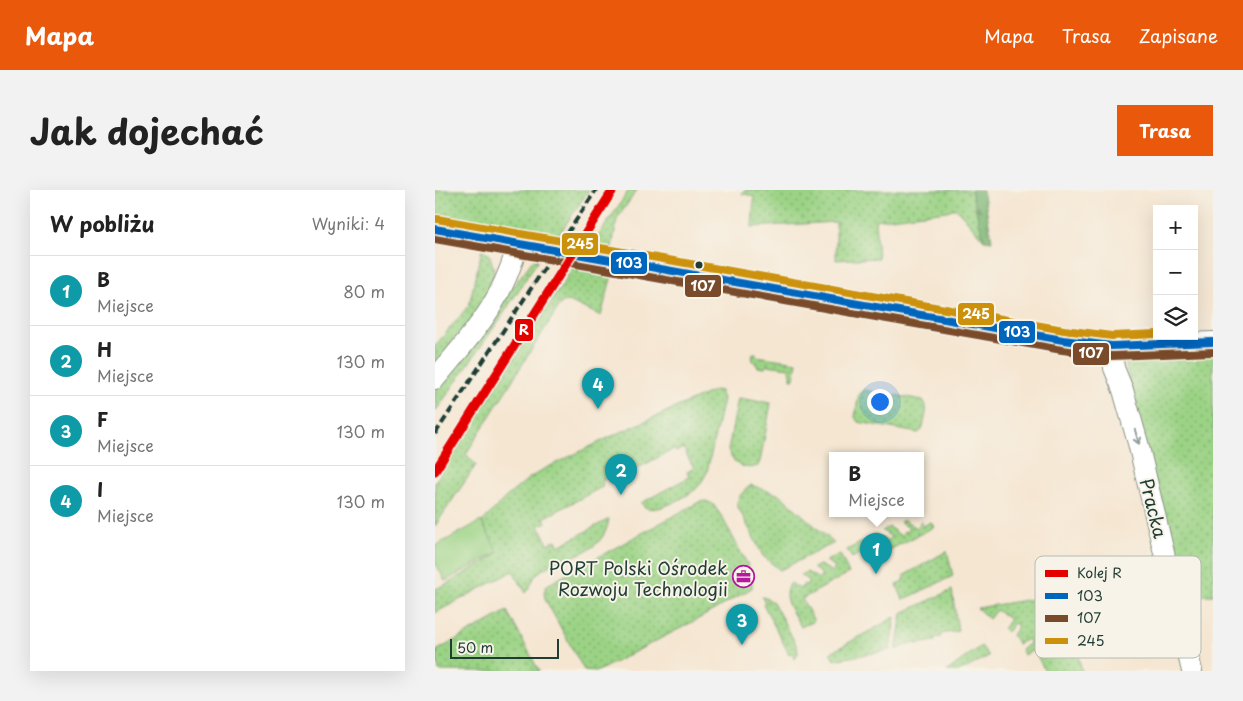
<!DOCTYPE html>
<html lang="pl">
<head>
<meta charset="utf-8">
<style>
	:root { --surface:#fff; --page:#f2f2f2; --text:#222; --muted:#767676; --line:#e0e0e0; --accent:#ea580c }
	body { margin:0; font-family:"Playpen Sans",sans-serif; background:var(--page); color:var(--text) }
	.controls { position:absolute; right:15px; top:15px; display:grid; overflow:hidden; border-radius:0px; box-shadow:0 5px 20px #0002 }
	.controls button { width:45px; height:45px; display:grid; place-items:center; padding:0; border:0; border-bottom:1px solid var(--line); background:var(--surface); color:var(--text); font:25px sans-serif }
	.scale { position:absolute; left:15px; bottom:12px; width:109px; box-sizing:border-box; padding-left:5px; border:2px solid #1f3d34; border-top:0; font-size:14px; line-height:18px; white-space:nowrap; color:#1f3d34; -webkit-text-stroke:4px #f7f3e8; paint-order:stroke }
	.you { position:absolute; left:444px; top:211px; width:18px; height:18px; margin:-12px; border:4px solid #fff; border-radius:50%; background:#1a73e8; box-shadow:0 0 0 8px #1a73e833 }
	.badge { display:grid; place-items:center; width:32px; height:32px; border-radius:50%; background:var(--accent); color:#fff; font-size:16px; font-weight:700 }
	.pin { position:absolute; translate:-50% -41px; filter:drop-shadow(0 1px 2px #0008) }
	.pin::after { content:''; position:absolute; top:26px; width:18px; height:15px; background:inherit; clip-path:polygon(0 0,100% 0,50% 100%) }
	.popup { position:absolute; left:394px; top:262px; width:95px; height:65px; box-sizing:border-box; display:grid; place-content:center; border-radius:0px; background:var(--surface); filter:drop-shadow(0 1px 4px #0005); font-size:16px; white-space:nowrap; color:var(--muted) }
	.popup b { font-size:19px; color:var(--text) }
	.popup::after { content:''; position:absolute; left:50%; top:100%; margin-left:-10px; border:10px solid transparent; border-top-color:var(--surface) }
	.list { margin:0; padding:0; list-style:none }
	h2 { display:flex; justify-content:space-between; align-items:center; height:65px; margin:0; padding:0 20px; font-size:21px }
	h2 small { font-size:16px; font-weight:400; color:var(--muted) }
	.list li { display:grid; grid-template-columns:32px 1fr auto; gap:15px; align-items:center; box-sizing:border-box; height:70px; padding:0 20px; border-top:1px solid var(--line) }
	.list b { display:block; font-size:19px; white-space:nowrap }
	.list p { margin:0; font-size:16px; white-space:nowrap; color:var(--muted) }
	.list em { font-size:16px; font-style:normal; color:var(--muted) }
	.icon { flex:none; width:28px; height:28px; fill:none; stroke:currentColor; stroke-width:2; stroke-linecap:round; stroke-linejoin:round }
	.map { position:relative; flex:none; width:778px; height:481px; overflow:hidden; border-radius:0px }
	header { display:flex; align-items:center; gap:30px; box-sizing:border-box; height:70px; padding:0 25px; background:var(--accent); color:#fff }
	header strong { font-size:24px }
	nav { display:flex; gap:28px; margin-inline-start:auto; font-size:18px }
	.intro { display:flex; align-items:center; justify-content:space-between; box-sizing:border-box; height:120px; padding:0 30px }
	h1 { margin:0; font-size:35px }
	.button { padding:12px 22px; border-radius:0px; background:var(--accent); color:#fff; font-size:18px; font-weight:700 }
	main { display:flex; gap:30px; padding:0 30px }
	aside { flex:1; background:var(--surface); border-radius:0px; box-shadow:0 5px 20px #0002 }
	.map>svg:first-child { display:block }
	.grass { fill:url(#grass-dots); stroke:#5d885c }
	.forest { fill:url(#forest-firs); stroke:#4e7953 }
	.pitch { fill:#9bd385; stroke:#5d885c }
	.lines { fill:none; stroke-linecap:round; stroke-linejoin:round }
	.minor-casing { stroke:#8a9283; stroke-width:22 }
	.minor { stroke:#fff; stroke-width:20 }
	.rail { stroke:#1f3d34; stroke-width:4; stroke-dasharray:8 4; stroke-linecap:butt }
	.bus-1-casing { stroke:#f7f3e8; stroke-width:11 }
	.bus-2-casing { stroke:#f7f3e8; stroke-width:11 }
	.bus-3-casing { stroke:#f7f3e8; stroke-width:11 }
	.bus-1 { stroke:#0065bd; stroke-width:8 }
	.bus-2 { stroke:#7a4b2a; stroke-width:8 }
	.bus-3 { stroke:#cc910a; stroke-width:8 }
	.rail-1-casing { stroke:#f7f3e8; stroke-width:12 }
	.rail-1 { stroke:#e50000; stroke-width:9 }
	.oneway { stroke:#8f9e9a }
	.bus-dot { fill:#1f3d34; stroke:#f7f3e8; stroke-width:2 }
	.labels { text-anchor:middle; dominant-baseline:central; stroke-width:4; stroke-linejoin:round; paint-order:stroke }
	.street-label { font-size:18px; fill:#1f3d34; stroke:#f7f3e8 }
	.poi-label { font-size:18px; fill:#1f3d34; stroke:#f7f3e8; text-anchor:end }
	.key { fill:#f7f3e8; stroke:#b6bcb2; stroke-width:1 }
	.key-label { font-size:14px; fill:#1f3d34 }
	.line-badge { stroke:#f7f3e8; stroke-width:2 }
	.badge-label { font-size:14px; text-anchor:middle; font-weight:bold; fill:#fff }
</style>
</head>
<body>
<header>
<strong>Mapa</strong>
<nav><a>Mapa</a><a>Trasa</a><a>Zapisane</a></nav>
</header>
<div class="intro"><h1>Jak dojechać</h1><a class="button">Trasa</a></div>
<main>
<aside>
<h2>W pobliżu<small>Wyniki: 4</small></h2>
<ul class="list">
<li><span class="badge" style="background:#0f9aa8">1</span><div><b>B</b><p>Miejsce</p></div><em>80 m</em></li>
<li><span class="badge" style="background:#0f9aa8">2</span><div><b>H</b><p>Miejsce</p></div><em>130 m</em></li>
<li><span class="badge" style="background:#0f9aa8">3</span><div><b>F</b><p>Miejsce</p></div><em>130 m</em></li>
<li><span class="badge" style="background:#0f9aa8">4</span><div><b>I</b><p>Miejsce</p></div><em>130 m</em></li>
</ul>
</aside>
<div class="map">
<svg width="778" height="481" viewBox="0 0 778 481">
	<defs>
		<pattern id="grass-dots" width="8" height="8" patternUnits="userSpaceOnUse" patternTransform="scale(1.25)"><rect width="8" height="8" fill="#9bd385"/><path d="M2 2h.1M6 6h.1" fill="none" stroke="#7eac6e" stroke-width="1.8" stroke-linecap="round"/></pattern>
		<pattern id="forest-firs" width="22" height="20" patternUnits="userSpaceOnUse" patternTransform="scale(1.25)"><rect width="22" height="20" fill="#7cb572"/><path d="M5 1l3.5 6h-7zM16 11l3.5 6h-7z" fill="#65945e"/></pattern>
	</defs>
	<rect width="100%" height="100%" fill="#f7f3e8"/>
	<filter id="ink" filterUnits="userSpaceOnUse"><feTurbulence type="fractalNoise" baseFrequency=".02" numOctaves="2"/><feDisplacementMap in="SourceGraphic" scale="10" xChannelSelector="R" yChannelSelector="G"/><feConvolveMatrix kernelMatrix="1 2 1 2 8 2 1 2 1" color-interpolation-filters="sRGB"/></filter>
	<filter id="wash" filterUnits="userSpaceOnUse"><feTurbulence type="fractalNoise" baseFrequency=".0096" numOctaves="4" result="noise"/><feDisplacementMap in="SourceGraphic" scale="20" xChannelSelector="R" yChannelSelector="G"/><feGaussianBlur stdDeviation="1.12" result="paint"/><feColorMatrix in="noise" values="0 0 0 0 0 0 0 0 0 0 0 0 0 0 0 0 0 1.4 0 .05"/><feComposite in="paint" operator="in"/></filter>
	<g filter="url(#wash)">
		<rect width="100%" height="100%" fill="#f5e6d2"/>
		<path class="grass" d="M0,0H154L119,52L0,31Z
			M194,0H202L182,29L176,63L154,60Z
			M309,0H536L549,50L521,18L512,21L440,30L443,68L401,70V32L317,37L319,6L307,4Z
			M47,59L55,66L59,80L54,111L0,181V156L34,115Z
			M98,70H103L65,129L0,222V200Z
			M139,76L177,85L166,126L136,112L131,111L126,113L31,264L41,275L0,336V292Z
			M318,163H321V166L362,172L359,189H356V183L354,178L332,175L330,178L323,177L317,169Z
			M778,165V405L745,406L691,177L693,169Z
			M280,200L285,201L288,209L272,282C269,288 266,294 261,299C251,307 214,329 206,313L254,287L252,282L259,278L248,258L241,262L239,259L182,289L176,286L168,290L167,297L109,328L111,332L104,336L113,354L121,350L124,356L174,329C168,369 127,363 103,383C97,388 96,398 91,403L78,381L0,423V399L12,394L63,363L47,332L70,308L93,289L107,280L177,246Z
			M430,200L488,210C495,218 489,231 487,240L483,243L423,232L420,227L424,203Z
			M303,208L336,213L325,272L323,276C308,281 298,274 293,260Z
			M316,295L345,305L399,353L345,380L328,366L302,315C303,305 309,301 316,295Z
			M271,311L278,314L287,327L317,383V398L267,427L163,481L149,480L110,409L109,402L112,395L264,312Z
			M469,330L482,338L486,331L488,336L496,332L499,337L431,372L426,363L417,368L412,360L429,351L440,359L448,355L437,346L440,344L453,351L456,347L447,341L454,337L466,346L469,341L471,342L474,338L465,332Z
			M512,361L518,386L468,410L462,395L470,389L468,386Z
			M405,364L414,383L367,409L379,431L366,437C359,423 343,407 356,393L365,399L369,394L372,395L374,390L365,385L372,382L384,389L387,384L378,378L385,375L398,382L400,377L391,371Z
			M517,400L523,441L506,444V447L500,448V451L481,454L479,452L461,460L467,423Z
			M628,404L647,481H610L599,460L589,465L586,459L595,454L593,449L583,454L577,445L583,436L579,433L572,442L568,439L575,429L561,420L554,429L542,418Z
			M327,407L331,408L338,412L362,456L363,463L360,469L357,463L354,464L328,414L330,413Z
			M72,421L104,481H4L1,461Z
			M460,427L455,460L399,470L395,463Z
			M546,456L554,466L526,481H512Z"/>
		<path class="forest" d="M536,0H548L557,51L549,50Z"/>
		<path class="pitch" d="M46,331L63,362L10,391L0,372V356Z"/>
	</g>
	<g filter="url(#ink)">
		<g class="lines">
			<defs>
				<path id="minor" d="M0,39L628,150L677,156L778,152
					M677,156L679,178L688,200L703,253L757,481
					M0,189C39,142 66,115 83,54"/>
			</defs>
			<use href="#minor" class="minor-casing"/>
			<use href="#minor" class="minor"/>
			<path class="rail" d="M0,244L161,0"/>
			<defs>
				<path id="bus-1" d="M0,39L628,150L677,156L778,152"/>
				<path id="bus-2" d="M0,49L627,160L677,166L778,162"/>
				<path id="bus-3" d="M2,29L629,140L677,146L722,144"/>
			</defs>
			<use href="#bus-1" class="bus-1-casing"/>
			<use href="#bus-2" class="bus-2-casing"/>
			<use href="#bus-3" class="bus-3-casing"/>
			<use href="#bus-1" class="bus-1"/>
			<use href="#bus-2" class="bus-2"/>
			<use href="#bus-3" class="bus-3"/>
			<defs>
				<path id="rail-1" d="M0,281L178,0"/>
			</defs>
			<use href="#rail-1" class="rail-1-casing"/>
			<use href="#rail-1" class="rail-1"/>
		</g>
		<defs><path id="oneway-shaft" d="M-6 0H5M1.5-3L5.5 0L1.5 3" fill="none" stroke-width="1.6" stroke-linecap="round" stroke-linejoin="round" transform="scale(1.25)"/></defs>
		<use class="oneway" href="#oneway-shaft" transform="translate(702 247) rotate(74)"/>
	</g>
	<defs>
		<symbol id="office-ring" viewBox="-11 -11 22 22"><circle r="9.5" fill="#f7f3e8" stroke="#b5179e" stroke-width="1.5"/><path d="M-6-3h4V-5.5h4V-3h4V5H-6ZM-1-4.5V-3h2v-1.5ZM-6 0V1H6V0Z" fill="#b5179e"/></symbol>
	</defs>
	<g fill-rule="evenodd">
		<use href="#office-ring" x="296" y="374" width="25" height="25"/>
	</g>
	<circle class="bus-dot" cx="264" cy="75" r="4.5"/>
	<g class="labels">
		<g class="street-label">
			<text transform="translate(719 318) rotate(76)">Pracka</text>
		</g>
		<g class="poi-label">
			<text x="293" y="377">PORT Polski Ośrodek<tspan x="293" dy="21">Rozwoju Technologii</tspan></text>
		</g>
	</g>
	<rect x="600" y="366" width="166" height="102" rx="8" class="key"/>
	<rect x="610" y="380" width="23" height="7" fill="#e50000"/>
	<rect x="610" y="403" width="23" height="6" fill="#0065bd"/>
	<rect x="610" y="425" width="23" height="7" fill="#7a4b2a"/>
	<rect x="610" y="448" width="23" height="6" fill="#cc910a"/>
	<g class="key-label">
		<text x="642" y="388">Kolej R</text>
		<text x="642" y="411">103</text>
		<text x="642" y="433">107</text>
		<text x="642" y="456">245</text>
	</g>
	<g class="line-badge">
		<rect x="126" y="42" width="38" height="24" rx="5" fill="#cc910a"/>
		<rect x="175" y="61" width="38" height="24" rx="5" fill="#0065bd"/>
		<rect x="249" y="84" width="38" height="24" rx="5" fill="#7a4b2a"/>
		<rect x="522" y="112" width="38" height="24" rx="5" fill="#cc910a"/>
		<rect x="79" y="128" width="20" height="24" rx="5" fill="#e50000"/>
		<rect x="563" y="130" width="38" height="24" rx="5" fill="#0065bd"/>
		<rect x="637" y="152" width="38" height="24" rx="5" fill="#7a4b2a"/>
	</g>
	<g class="badge-label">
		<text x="145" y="59">245</text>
		<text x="194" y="78">103</text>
		<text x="268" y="101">107</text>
		<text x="541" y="129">245</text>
		<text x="89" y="145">R</text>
		<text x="582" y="147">103</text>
		<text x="656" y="168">107</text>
	</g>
</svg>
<div class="controls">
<button>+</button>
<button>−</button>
<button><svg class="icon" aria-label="layers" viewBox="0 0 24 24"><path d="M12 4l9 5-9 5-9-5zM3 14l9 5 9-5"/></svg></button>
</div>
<div class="scale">50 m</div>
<div class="you"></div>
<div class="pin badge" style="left:441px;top:384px;background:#0f9aa8">1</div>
<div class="popup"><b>B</b>Miejsce</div>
<div class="pin badge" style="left:186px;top:305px;background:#0f9aa8">2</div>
<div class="pin badge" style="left:307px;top:455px;background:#0f9aa8">3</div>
<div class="pin badge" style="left:163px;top:219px;background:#0f9aa8">4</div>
</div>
</main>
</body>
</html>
